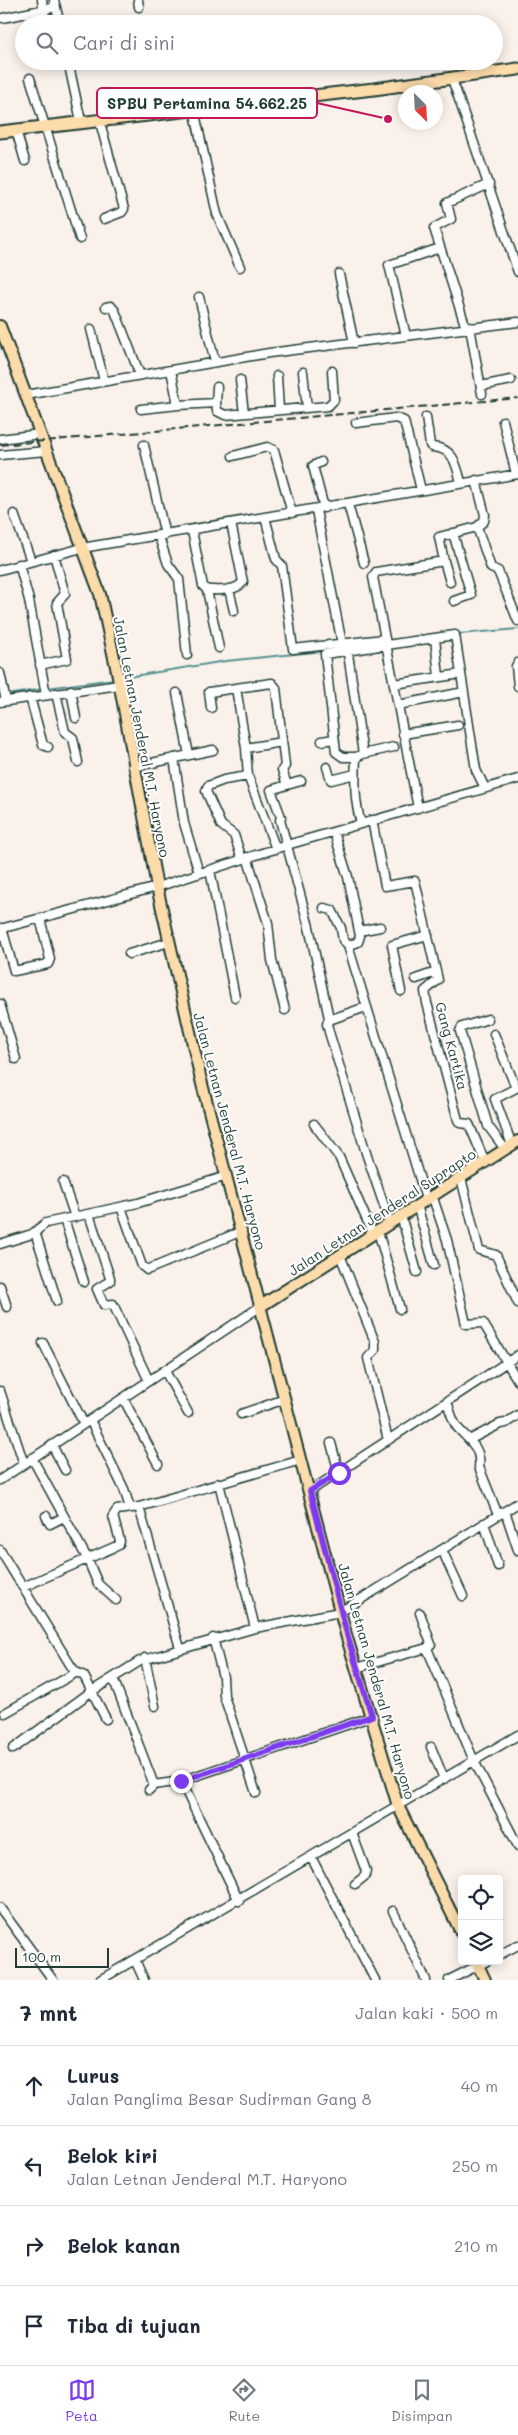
<!DOCTYPE html>
<html lang="id">
<head>
<meta charset="utf-8">
<style>
	:root { --surface:#fff; --page:#f2f2f3; --text:#1f2937; --muted:#747a83; --line:#e0e1e3; --accent:#7c3aed }
	body { margin:0; font-family:Mali,sans-serif; background:var(--page); color:var(--text) }
	.controls { position:absolute; right:15px; bottom:15px; display:grid; overflow:hidden; border-radius:5px; box-shadow:0 2px 12px #0003 }
	.controls button { width:45px; height:45px; display:grid; place-items:center; padding:0; border:0; border-bottom:1px solid var(--line); background:var(--surface); color:var(--text); font:25px sans-serif }
	.compass { position:absolute; left:398px; top:85px; width:45px; height:45px; border-radius:50%; background:var(--surface); box-shadow:0 2px 12px #0003; rotate:156deg }
	.scale { position:absolute; left:15px; bottom:12px; width:94px; box-sizing:border-box; padding-left:5px; border:2px solid #1f3d34; border-top:0; font-size:14px; line-height:18px; white-space:nowrap; color:#1f3d34; -webkit-text-stroke:4px #fff; paint-order:stroke }
	.stop { position:absolute; width:15px; height:15px; margin:-11px; border:4px solid #7c3aed; border-radius:50%; background:#fff }
	.stop.end { background:#7c3aed; border-color:#fff; box-shadow:0 1px 5px #0008 }
	.list { margin:0; padding:0; list-style:none }
	h2 { display:flex; justify-content:space-between; align-items:center; height:65px; margin:0; padding:0 20px; font-size:21px }
	h2 small { font-size:16px; font-weight:400; color:var(--muted) }
	.list li { display:grid; grid-template-columns:32px 1fr auto; gap:15px; align-items:center; box-sizing:border-box; height:80px; padding:0 20px; border-top:1px solid var(--line) }
	.list b { display:block; font-size:19px; white-space:nowrap }
	.list p { margin:0; font-size:16px; white-space:nowrap; color:var(--muted) }
	.list em { font-size:16px; font-style:normal; color:var(--muted) }
	.icon { flex:none; width:28px; height:28px; fill:none; stroke:currentColor; stroke-width:2; stroke-linecap:round; stroke-linejoin:round }
	.map { position:relative; flex:none; width:518px; height:1980px; overflow:hidden }
	.search { position:absolute; background:var(--surface); box-shadow:0 2px 12px #0003; left:15px; right:15px; top:15px; height:55px; display:flex; align-items:center; gap:12px; box-sizing:border-box; padding:0 18px; border-radius:28px; color:var(--muted); font-size:19px }
	.sheet { height:385px; background:var(--surface) }
	nav { display:flex; justify-content:space-around; align-items:center; box-sizing:border-box; height:70px; border-top:1px solid var(--line); background:var(--surface); font-size:14px; color:var(--muted) }
	nav a { display:grid; justify-items:center; gap:2px }
	nav .on { color:var(--accent) }
	.map>svg:first-child { display:block }
	.lines { fill:none; stroke-linecap:round; stroke-linejoin:round }
	.stream { stroke:#569292; stroke-width:2 }
	.minor-casing { stroke:#1f3d34; stroke-width:11 }
	.major-casing { stroke:#1f3d34; stroke-width:14 }
	.highway-casing { stroke:#1f3d34; stroke-width:15 }
	.minor { stroke:#fff; stroke-width:8 }
	.major { stroke:#fddcac; stroke-width:10 }
	.highway { stroke:#fddcac; stroke-width:11 }
	.rail { stroke:#1f3d34; stroke-width:2; stroke-dasharray:8 4; stroke-linecap:butt }
	.route { stroke:#7c3aed; stroke-width:6 }
	.labels { text-anchor:middle; dominant-baseline:central; stroke-width:4; stroke-linejoin:round; paint-order:stroke }
	.street-label { font-size:14px; fill:#1f3d34; stroke:#fff }
	.leader { fill:none; stroke:#c2185b; stroke-width:2 }
	.callout-dot { fill:#c2185b; stroke:#fff; stroke-width:2 }
	.callout { fill:#fff; stroke:#c2185b; stroke-width:2 }
	.callout-label { font-size:15px; text-anchor:middle; font-weight:bold; fill:#1f3d34 }
</style>
</head>
<body>
<div class="map">
<svg width="518" height="1980" viewBox="0 0 518 1980">
	<rect width="100%" height="100%" fill="#faf1ea"/>
	<filter id="ink" filterUnits="userSpaceOnUse"><feTurbulence type="fractalNoise" baseFrequency=".02" numOctaves="2"/><feDisplacementMap in="SourceGraphic" scale="10" xChannelSelector="R" yChannelSelector="G"/><feConvolveMatrix kernelMatrix="1 2 1 2 8 2 1 2 1" color-interpolation-filters="sRGB"/></filter>
	<g filter="url(#ink)">
		<g class="lines">
			<path class="stream" d="M458,634L518,629
				M121,678L226,661L324,651
				M47,688L114,679
				M7,695L42,689"/>
			<defs>
				<path id="minor" d="M42,0L46,24
					M54,0L60,24
					M138,0L139,7
					M3,18L56,7
					M68,61L81,121
					M30,78L80,239
					M452,79L518,272
					M194,109L217,214L240,267
					M99,119L124,209L122,212L104,219
					M16,130L25,161
					M339,274L354,343
					M199,297L215,362
					M106,307L111,306L115,311L140,375
					M470,327L482,394
					M466,328L434,228L451,219L447,203L489,184
					M91,329L104,381
					M406,336L389,265L440,248
					M171,370L178,405L216,403L217,411L225,415L328,406L334,400L332,371
					M303,372L307,408
					M277,376L279,410
					M240,380L244,413
					M481,386L511,380
					M26,395L269,353L518,322
					M216,403L217,387
					M141,409L178,405
					M426,417L430,445L432,447C454,448 456,464 461,482
					M503,421L516,474
					M356,423L396,418L404,421L421,490
					M0,439L40,434
					M144,445L165,535
					M0,455L47,451
					M233,456L267,447L274,450L292,513
					M321,462L313,466L324,508
					M348,504L364,563
					M316,510L342,644
					M14,514L31,561
					M265,517L276,559L282,566L293,649L384,639
					M477,527L491,568L498,571L518,621
					M192,531L203,586L207,590L219,648
					M453,533L471,595L454,601
					M159,537L168,564L179,579L187,655
					M444,561L450,582
					M19,564L29,600L46,695
					M0,570L82,548L518,474
					M229,589L234,611
					M207,590C219,590 235,592 243,582L231,523
					M435,638L439,677
					M347,647L363,754L356,757C355,781 354,801 361,823
					M518,663L516,666L518,686
					M40,665L67,659L57,603L65,594L54,555
					M0,673L6,701
					M394,684L461,674
					M71,690L76,718
					M56,693L65,732L73,738L78,762
					M177,693L189,755
					M30,697L43,745L48,747
					M0,702L119,685
					M398,705L464,692
					M211,708L209,692L236,688
					M403,734L458,725
					M322,741L334,739
					M246,748L282,742
					M363,754L394,747
					M356,757H343L336,752L325,654L455,635L476,770L485,788
					M174,758L184,823L199,873
					M133,767L213,750
					M327,767L331,780L355,774
					M287,785L301,781
					M418,808L373,577L376,572L444,561L439,537L477,527L484,521L485,515L476,480
					M372,820L385,886L415,881L438,980L425,991L427,1003L458,1120L460,1123L469,1124L485,1162
					M334,832L348,877L360,936L358,942L350,945L349,949L426,1199
					M276,849L248,776L246,748L236,688L272,683L276,688L285,766L282,770L287,785L271,790L281,817L280,820L309,927L329,1018L327,1024L329,1032L367,1156L390,1223
					M247,857L268,923L272,960L285,1010
					M242,859L234,835L221,825L206,791L208,786L224,780L248,776
					M210,870L235,997
					M324,908L332,910L341,928L343,940L349,946
					M2,928L14,971L48,964L50,959L40,918
					M0,929L157,887L287,845L518,779
					M359,931L380,927
					M129,954L169,942
					M416,979L436,972
					M401,991L392,945L428,935
					M0,1004L16,1059
					M488,1019L462,1027L460,1031L488,1126L505,1149
					M329,1020L366,1007
					M494,1034L516,1088L495,1099L512,1145
					M314,1124L339,1157L373,1234
					M461,1178L479,1250L496,1255L518,1303
					M63,1182L75,1217
					M432,1195L447,1240L466,1324L483,1323L518,1381
					M417,1205L434,1265
					M121,1207L142,1266L147,1270L242,1231
					M89,1214L110,1278V1281L97,1289L104,1305L113,1304L149,1381
					M401,1216L417,1272
					M64,1219L84,1282
					M378,1231L400,1309
					M35,1232L57,1301
					M0,1244L32,1234L46,1223L138,1203L227,1176
					M340,1255L375,1342V1350L368,1358L388,1440
					M0,1286L7,1307
					M43,1343L84,1424
					M165,1371L188,1413
					M0,1391L24,1464
					M123,1398L158,1464
					M447,1402C450,1410 452,1420 457,1427C467,1439 482,1447 479,1467L498,1515
					M241,1414L285,1399
					M90,1420L124,1489L130,1508
					M471,1439L500,1424L506,1423L518,1415
					M331,1443L339,1473
					M52,1445L65,1470
					M32,1458L87,1558L98,1584L116,1600
					M0,1480L261,1306
					M219,1483L255,1628
					M310,1491L518,1355
					M139,1507L180,1648
					M505,1511L518,1550
					M46,1516L50,1524L64,1517
					M484,1523L498,1566
					M0,1550L71,1666L75,1671L84,1676L106,1719
					M442,1550L463,1596
					M23,1587L119,1545L120,1541L113,1516L117,1510L139,1507L301,1460
					M420,1613L431,1644L427,1648
					M213,1638L223,1677L224,1696L256,1793
					M145,1658L155,1706
					M356,1668L427,1648L474,1761L518,1846
					M113,1678L154,1785
					M5,1713L77,1672
					M431,1747L444,1779
					M13,1749L92,1691L140,1661L255,1628L340,1612L518,1503
					M181,1781L239,1901
					M149,1790L154,1785L181,1781L373,1716
					M352,1833L366,1871L365,1876L355,1884
					M311,1857L375,1980
					M0,1908L53,1980
					M393,1911L426,1980
					M499,1955L518,1945
					M135,1960L144,1980
					M100,1980L518,1735
					M449,1980L487,1961"/>
				<path id="major" d="M0,326L100,594L118,676L157,887L202,1084L347,1638L398,1806L462,1934
					M261,1306L518,1141
					M476,1961L485,1980"/>
				<path id="highway" d="M0,132L374,89L518,69"/>
			</defs>
			<use href="#minor" class="minor-casing"/>
			<use href="#major" class="major-casing"/>
			<use href="#highway" class="highway-casing"/>
			<use href="#minor" class="minor"/>
			<use href="#major" class="major"/>
			<use href="#highway" class="highway"/>
			<path class="rail" d="M0,445L518,398"/>
		</g>
	</g>
	<g class="lines" filter="url(#ink)">
		<path class="route" d="M181,1781L372,1716L348,1638L310,1491L339,1473"/>
	</g>
	<g class="labels">
		<g class="street-label">
			<text transform="translate(142 737) rotate(79)">Jalan Letnan Jenderal M.T. Haryono</text>
			<text transform="translate(452 1046) rotate(75)">Gang Kartika</text>
			<text transform="translate(230 1131) rotate(75)">Jalan Letnan Jenderal M.T. Haryono</text>
			<text transform="translate(382 1212) rotate(-33)">Jalan Letnan Jenderal Suprapto</text>
			<text transform="translate(377 1681) rotate(74)">Jalan Letnan Jenderal M.T. Haryono</text>
		</g>
	</g>
	<path class="leader" d="M388 119L317 103"/>
	<circle class="callout-dot" cx="388" cy="119" r="5"/>
	<rect class="callout" x="97" y="88" width="220" height="30" rx="5"/>
	<g class="callout-label">
		<text x="207" y="109">SPBU Pertamina 54.662.25</text>
	</g>
</svg>
<div class="controls">
<button><svg class="icon" aria-label="locate" viewBox="0 0 24 24"><circle cx="12" cy="12" r="6"/><path d="M12 2v4M12 18v4M2 12h4M18 12h4"/></svg></button>
<button><svg class="icon" aria-label="layers" viewBox="0 0 24 24"><path d="M12 4l9 5-9 5-9-5zM3 14l9 5 9-5"/></svg></button>
</div>
<svg class="compass" viewBox="-18 -18 36 36"><path d="M0-13l5 13h-10z" fill="#e53935"/><path d="M0 13l5-13h-10z" fill="#747a83"/></svg>
<div class="scale">100 m</div>
<div class="stop" style="left:339px;top:1473px"></div>
<div class="stop end" style="left:181px;top:1781px"></div>
<div class="search"><svg class="icon" aria-label="search" viewBox="0 0 24 24"><circle cx="10" cy="10" r="6"/><path d="M15 15l6 6"/></svg>Cari di sini</div>
</div>
<section class="sheet">
<h2>7 mnt<small>Jalan kaki · 500 m</small></h2>
<ul class="list">
<li><svg class="icon" aria-label="ahead" viewBox="0 0 24 24"><path d="M12 20V5M6 11l6-6 6 6"/></svg><div><b>Lurus</b><p>Jalan Panglima Besar Sudirman Gang 8</p></div><em>40 m</em></li>
<li><svg class="icon" aria-label="left" viewBox="0 0 24 24"><path d="M17 20v-9H6M10 6l-5 5 5 5"/></svg><div><b>Belok kiri</b><p>Jalan Letnan Jenderal M.T. Haryono</p></div><em>250 m</em></li>
<li><svg class="icon" aria-label="right" viewBox="0 0 24 24"><path d="M7 20v-9h11M14 6l5 5-5 5"/></svg><div><b>Belok kanan</b></div><em>210 m</em></li>
<li><svg class="icon" aria-label="arrive" viewBox="0 0 24 24"><path d="M6 21V4h12l-3 4 3 4H6"/></svg><div><b>Tiba di tujuan</b></div></li>
</ul>
</section>
<nav>
<a class="on"><svg class="icon" aria-label="map" viewBox="0 0 24 24"><path d="M3 6l6-2 6 2 6-2v14l-6 2-6-2-6 2zM9 4v14M15 6v14"/></svg>Peta</a>
<a><svg class="icon" aria-label="directions" viewBox="0 0 24 24"><path d="M12 3l9 9-9 9-9-9zM9 14v-3h6M13 9l2 2-2 2"/></svg>Rute</a>
<a><svg class="icon" aria-label="saved" viewBox="0 0 24 24"><path d="M7 4h10v16l-5-4-5 4z"/></svg>Disimpan</a>
</nav>
</body>
</html>
